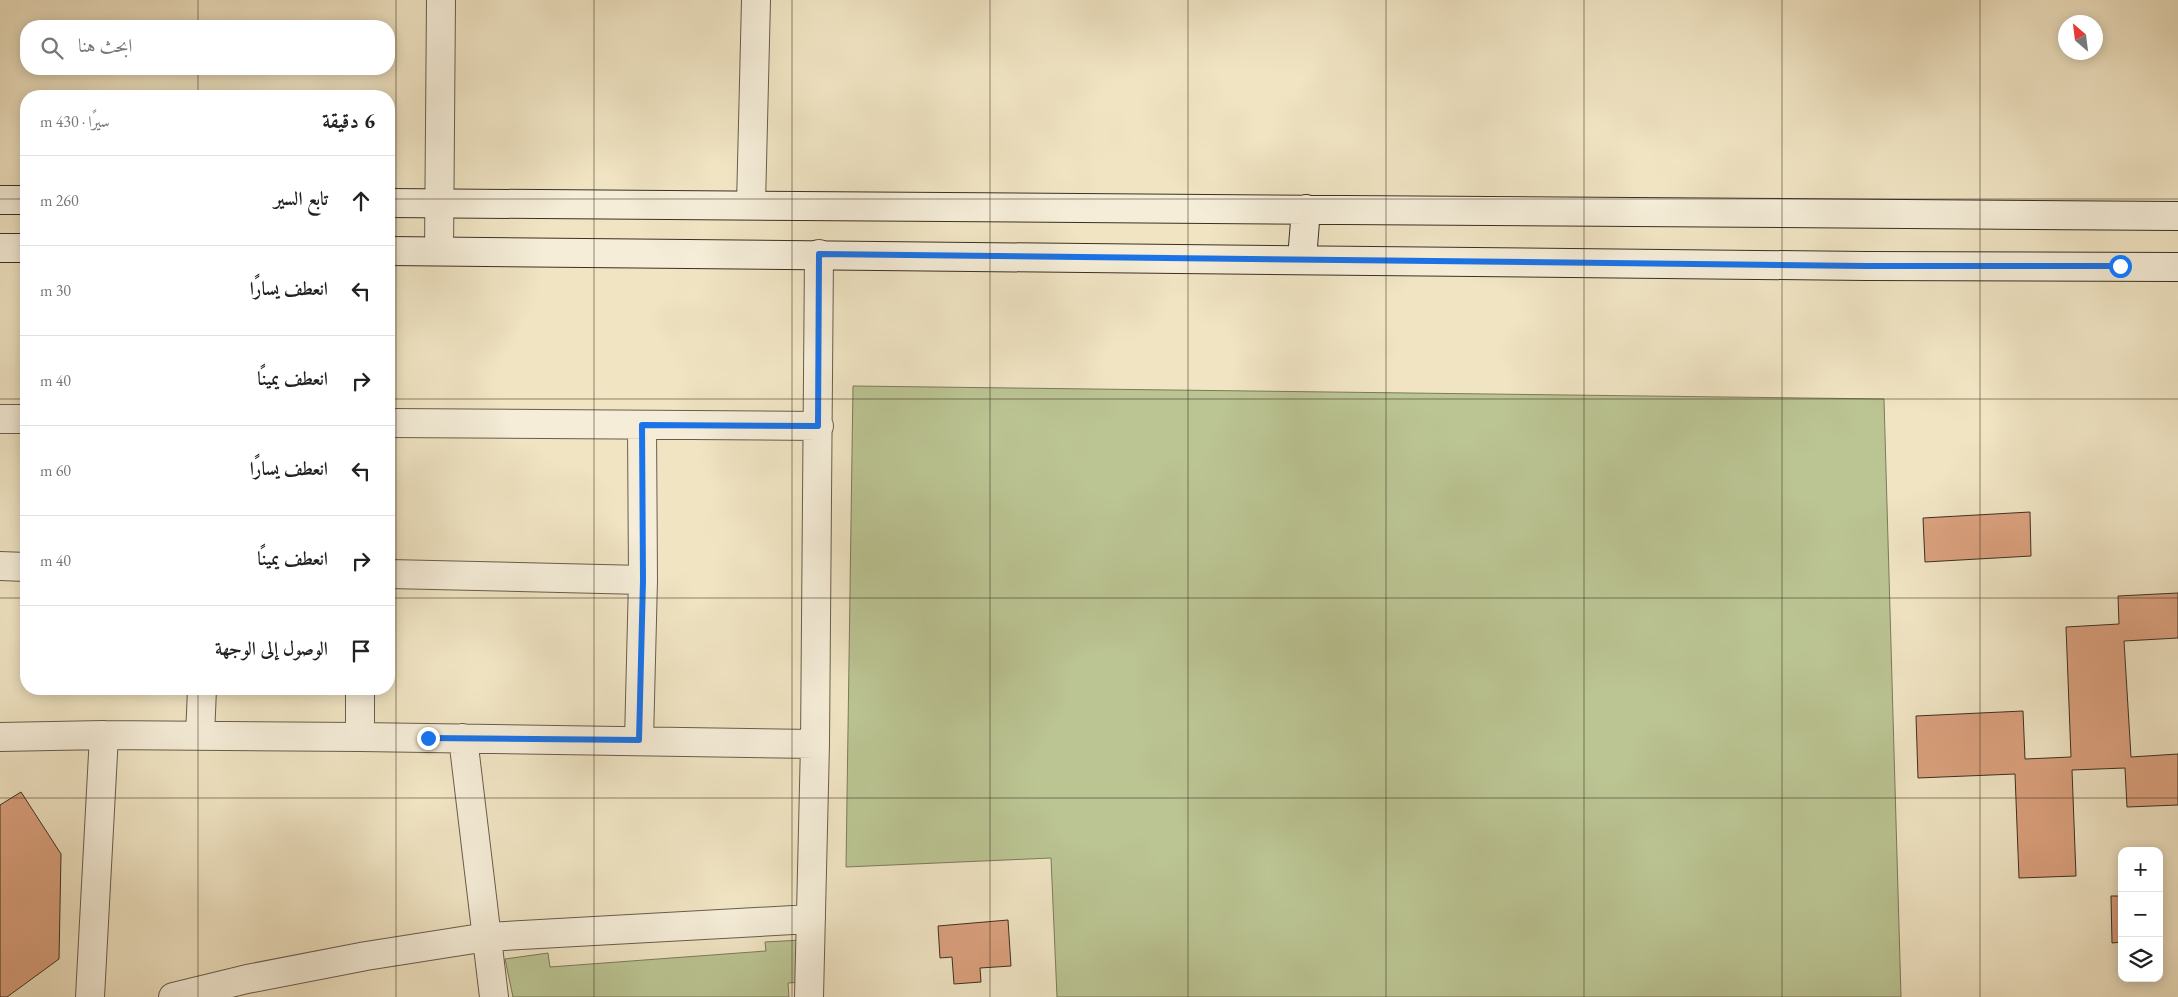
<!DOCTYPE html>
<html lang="ar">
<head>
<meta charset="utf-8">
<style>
	:root { --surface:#fff; --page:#f2f2f2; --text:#222; --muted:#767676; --line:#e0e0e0 }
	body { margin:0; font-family:"EB Garamond",Amiri,serif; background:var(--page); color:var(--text); direction:rtl }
	.controls { position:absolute; right:15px; bottom:15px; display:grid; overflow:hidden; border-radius:10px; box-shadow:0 2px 12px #0003 }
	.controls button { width:45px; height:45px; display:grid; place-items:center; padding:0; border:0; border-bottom:1px solid var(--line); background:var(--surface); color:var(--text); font:25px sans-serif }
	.compass { position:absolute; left:2058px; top:15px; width:45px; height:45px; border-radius:50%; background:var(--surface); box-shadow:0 2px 12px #0003; rotate:332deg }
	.stop { position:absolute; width:15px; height:15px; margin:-11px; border:4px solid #1a73e8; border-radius:50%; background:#fff }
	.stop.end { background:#1a73e8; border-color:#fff; box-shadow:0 1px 5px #0008 }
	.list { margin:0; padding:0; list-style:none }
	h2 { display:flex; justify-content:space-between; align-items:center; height:65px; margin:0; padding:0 20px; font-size:21px }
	h2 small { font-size:16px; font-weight:400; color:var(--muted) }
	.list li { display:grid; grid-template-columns:32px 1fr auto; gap:15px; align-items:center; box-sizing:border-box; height:90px; padding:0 20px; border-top:1px solid var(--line) }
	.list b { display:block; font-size:19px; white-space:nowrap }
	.list em { font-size:16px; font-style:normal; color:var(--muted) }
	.icon { flex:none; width:28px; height:28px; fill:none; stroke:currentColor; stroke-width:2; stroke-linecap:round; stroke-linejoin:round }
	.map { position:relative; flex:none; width:2178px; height:997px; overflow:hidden; direction:ltr }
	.search { position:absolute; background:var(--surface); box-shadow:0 2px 12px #0003; left:20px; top:20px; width:375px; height:55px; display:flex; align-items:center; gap:12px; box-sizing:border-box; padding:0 18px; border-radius:20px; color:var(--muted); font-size:19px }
	.panel { position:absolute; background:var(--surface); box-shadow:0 2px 12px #0003; left:20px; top:90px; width:375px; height:605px; border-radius:20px; direction:rtl }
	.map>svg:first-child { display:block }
	.green { fill:#bbc493; stroke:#7c7a5a }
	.building { fill:#dba17e; stroke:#3c3021 }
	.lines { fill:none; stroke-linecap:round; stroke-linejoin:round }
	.street-casing { stroke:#695d4a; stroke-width:30 }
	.secondary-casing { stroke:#3c3021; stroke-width:30 }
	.street { stroke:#f5edd8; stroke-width:28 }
	.secondary { stroke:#f5edd8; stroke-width:28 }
	.route { stroke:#1a73e8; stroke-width:6 }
	.grid { fill:none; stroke:#3c3021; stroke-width:1; stroke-opacity:0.55 }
</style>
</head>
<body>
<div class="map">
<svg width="2178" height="997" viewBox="0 0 2178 997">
	<rect width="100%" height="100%" fill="#f0e4c3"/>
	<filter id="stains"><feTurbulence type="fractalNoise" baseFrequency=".004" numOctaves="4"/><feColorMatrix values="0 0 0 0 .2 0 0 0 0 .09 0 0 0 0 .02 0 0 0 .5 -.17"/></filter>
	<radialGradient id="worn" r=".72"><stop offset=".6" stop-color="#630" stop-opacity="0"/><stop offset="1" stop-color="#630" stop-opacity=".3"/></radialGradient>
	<path class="green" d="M853,386L1884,399L1901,997H1057L1051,858L846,867Z
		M802,940L803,982L788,983L789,997H513L505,959L548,953L550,967L766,951L765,942Z"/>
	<path class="building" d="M2030,512L2031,556L1925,562L1923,518Z
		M2178,593V638L2124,641L2131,757L2178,754V805L2127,807L2125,768L2072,770L2076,876L2019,878L2015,774L1918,778L1916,716L2023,711L2025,759L2071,757L2066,627L2119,624L2118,596Z
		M21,792L61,854L59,959L7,997H0V805Z
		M2111,896H2122V942L2112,943Z
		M2159,898L2161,941H2159Z
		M1008,920L1011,966L980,968L981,982L954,984L952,957L940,958L938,926Z"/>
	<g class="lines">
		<defs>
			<path id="street" d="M751,205L756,0
				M439,251L441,0
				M0,419H26
				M389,423L819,426
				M0,566L26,567
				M389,574L643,580
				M200,736L202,689
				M0,737L104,735L360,737L815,744
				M360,737V689
				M463,738L494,997
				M639,740L643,580L642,425
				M90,997L104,735
				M173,997L247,979L366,956L487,937L811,919
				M809,997L815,744L819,254"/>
			<path id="secondary" d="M0,200H26
				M389,203L2178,216
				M0,248H26
				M389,251L1866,266L2178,267
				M1302,259L1306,209"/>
		</defs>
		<use href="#street" class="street-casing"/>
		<use href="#secondary" class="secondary-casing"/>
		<use href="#street" class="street"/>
		<use href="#secondary" class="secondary"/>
	</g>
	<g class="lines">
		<path class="route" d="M428,738L639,740L643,580L642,425L818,426L819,254L1866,266H2120"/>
	</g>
	<path class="grid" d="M198,0V26M396,0V997M594,0V997M792,0V997M990,0V997M1188,0V997M1386,0V997M1584,0V997M1782,0V997M1980,0V997M198,69V96M0,199H26M389,199H2178M0,399H26M389,399H2178M0,598H26M389,598H2178M198,689V997M0,798H2178"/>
	<rect width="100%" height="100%" filter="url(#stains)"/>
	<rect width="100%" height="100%" fill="url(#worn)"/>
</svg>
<div class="controls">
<button>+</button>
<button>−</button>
<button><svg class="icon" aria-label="layers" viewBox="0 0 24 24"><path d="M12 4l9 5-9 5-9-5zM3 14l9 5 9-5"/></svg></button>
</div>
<svg class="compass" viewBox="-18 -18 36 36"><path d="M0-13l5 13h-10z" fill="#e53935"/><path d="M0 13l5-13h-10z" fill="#767676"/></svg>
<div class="stop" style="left:2120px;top:266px"></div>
<div class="stop end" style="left:428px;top:738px"></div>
<div class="search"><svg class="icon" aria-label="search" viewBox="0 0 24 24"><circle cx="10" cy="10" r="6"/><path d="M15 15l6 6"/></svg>ابحث هنا</div>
<section class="panel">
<h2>6 دقيقة<small>سيرًا · 430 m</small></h2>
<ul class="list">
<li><svg class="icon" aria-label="ahead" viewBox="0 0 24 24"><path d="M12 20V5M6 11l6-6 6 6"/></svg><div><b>تابع السير</b></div><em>260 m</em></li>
<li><svg class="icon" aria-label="left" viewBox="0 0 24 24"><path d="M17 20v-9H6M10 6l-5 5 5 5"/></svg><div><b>انعطف يسارًا</b></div><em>30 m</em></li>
<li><svg class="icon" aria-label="right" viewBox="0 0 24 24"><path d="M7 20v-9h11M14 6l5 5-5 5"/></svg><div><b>انعطف يمينًا</b></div><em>40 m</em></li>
<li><svg class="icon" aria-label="left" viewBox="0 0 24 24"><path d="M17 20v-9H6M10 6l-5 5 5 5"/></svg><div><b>انعطف يسارًا</b></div><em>60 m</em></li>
<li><svg class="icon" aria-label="right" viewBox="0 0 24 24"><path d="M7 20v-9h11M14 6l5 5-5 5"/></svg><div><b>انعطف يمينًا</b></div><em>40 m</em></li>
<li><svg class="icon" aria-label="arrive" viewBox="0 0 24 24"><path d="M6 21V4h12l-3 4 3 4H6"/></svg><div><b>الوصول إلى الوجهة</b></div></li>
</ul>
</section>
</div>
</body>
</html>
